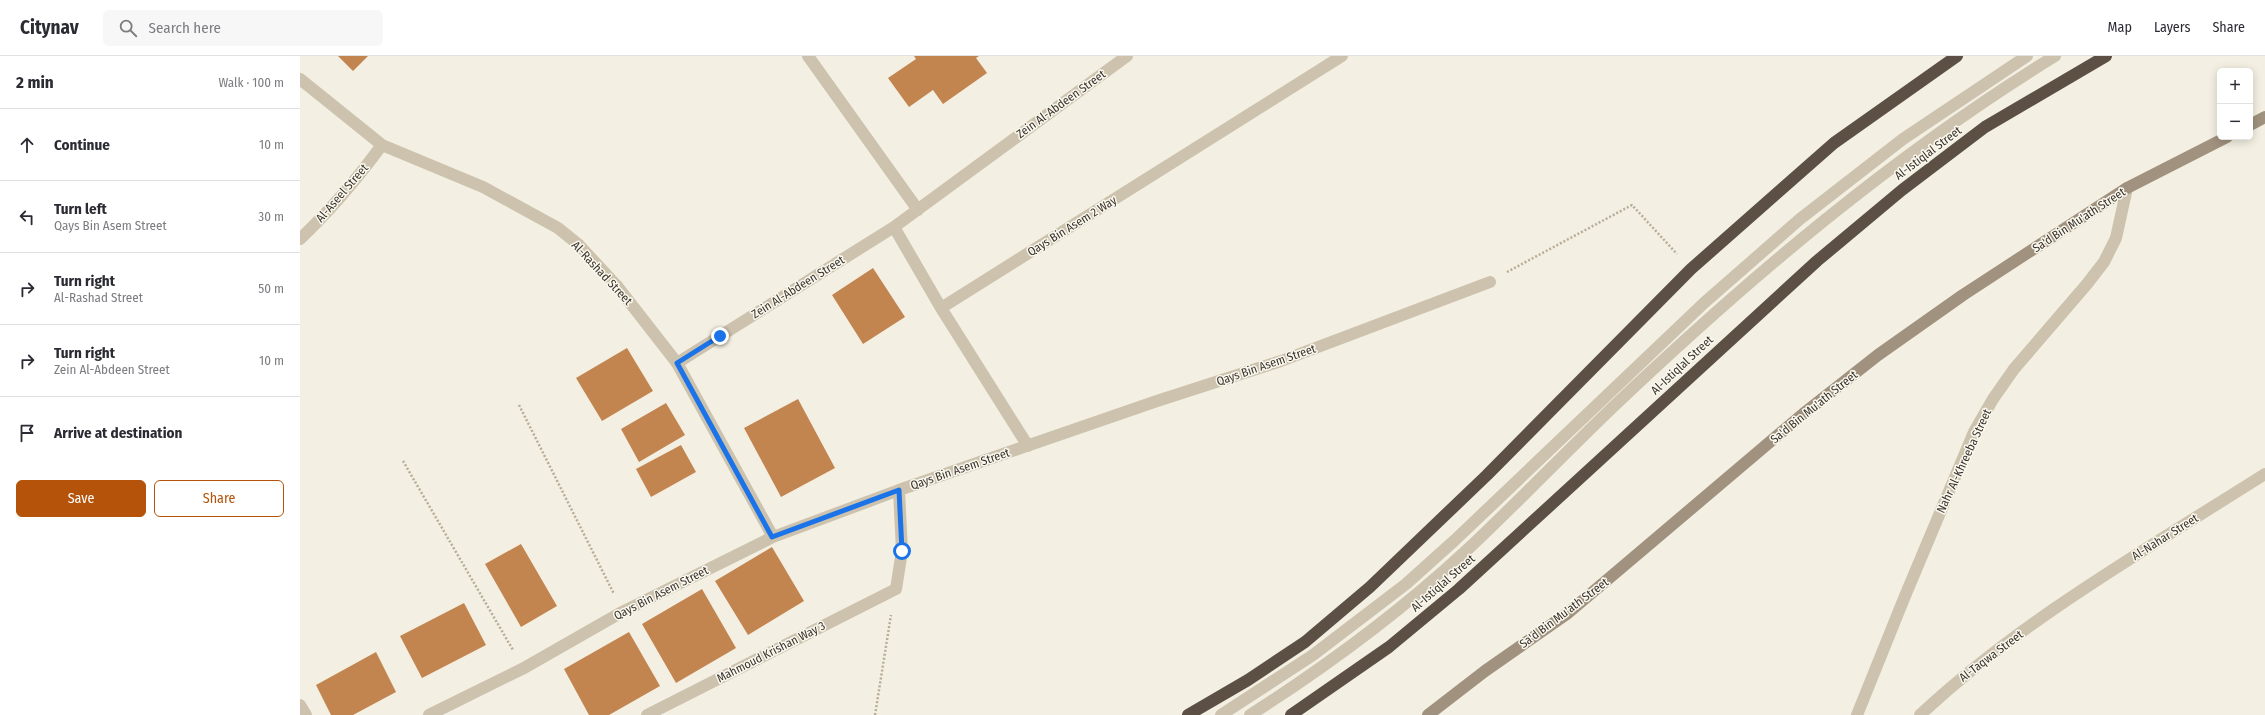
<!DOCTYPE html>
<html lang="en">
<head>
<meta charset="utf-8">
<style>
	:root { --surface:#fff; --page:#f7f7f7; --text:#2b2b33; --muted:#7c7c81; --line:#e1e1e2; --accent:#b45309 }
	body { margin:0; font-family:"Fira Sans Condensed",sans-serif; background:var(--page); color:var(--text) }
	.controls { position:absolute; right:12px; top:12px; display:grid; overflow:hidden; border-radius:6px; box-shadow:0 2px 10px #0003 }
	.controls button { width:36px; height:36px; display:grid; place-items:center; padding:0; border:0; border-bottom:1px solid var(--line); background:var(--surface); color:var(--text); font:20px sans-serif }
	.stop { position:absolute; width:12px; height:12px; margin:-9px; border:3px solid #1a73e8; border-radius:50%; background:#fff }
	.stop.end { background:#1a73e8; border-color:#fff; box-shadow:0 1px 4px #0008 }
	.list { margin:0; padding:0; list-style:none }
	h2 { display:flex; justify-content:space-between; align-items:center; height:52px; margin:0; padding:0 16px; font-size:17px }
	h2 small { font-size:13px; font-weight:400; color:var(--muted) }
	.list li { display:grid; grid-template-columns:26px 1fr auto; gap:12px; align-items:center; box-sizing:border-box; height:72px; padding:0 16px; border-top:1px solid var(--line) }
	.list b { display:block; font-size:15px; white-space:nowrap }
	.list p { margin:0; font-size:13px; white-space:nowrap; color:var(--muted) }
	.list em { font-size:13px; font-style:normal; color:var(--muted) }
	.actions { display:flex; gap:8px; padding:12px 16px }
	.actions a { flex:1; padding:9px 0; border:1px solid var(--accent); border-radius:6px; text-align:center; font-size:14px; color:var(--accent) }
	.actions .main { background:var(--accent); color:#fff }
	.icon { flex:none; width:22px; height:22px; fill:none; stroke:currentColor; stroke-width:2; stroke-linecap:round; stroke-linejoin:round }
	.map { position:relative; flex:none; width:1965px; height:659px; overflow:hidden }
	header { display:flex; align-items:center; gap:24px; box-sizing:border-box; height:56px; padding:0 20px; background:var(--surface); border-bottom:1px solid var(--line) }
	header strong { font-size:19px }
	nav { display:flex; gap:22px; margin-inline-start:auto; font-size:14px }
	.search { width:280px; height:36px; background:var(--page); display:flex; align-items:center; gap:10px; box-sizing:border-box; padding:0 14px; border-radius:6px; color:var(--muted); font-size:15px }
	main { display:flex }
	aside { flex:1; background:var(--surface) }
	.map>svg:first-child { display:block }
	.building { fill:#c38550 }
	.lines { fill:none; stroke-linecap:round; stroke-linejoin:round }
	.path { stroke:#b8ac97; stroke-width:2.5; stroke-dasharray:2 2; stroke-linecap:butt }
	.lane { stroke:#ccc2ad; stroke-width:12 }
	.street { stroke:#ccc2ad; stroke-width:12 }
	.secondary { stroke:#a0927e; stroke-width:12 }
	.highway { stroke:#5b5043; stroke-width:12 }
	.route { stroke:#1a73e8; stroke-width:5 }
	.labels { text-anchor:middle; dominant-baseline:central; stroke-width:3; stroke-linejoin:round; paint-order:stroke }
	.street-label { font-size:12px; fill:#3a332c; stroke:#faf8ee }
</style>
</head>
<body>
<header>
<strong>Citynav</strong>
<div class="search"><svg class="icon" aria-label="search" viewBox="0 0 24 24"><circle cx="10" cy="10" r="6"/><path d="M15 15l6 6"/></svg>Search here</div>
<nav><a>Map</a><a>Layers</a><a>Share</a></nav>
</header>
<main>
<aside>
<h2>2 min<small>Walk · 100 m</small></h2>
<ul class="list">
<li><svg class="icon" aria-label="ahead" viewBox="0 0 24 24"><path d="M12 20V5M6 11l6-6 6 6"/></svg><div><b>Continue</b></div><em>10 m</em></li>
<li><svg class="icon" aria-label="left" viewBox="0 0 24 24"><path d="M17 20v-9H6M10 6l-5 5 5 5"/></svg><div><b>Turn left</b><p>Qays Bin Asem Street</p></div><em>30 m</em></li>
<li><svg class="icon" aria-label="right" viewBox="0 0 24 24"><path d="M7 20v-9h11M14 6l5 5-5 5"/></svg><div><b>Turn right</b><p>Al-Rashad Street</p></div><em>50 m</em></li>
<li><svg class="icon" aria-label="right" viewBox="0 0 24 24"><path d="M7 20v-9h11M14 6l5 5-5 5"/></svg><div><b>Turn right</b><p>Zein Al-Abdeen Street</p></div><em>10 m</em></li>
<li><svg class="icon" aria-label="arrive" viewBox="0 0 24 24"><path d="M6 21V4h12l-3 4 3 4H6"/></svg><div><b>Arrive at destination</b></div></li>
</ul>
<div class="actions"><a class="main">Save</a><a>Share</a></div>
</aside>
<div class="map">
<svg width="1965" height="659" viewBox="0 0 1965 659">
	<rect width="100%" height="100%" fill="#f3efe2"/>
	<path class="building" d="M38,0H68L53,15Z
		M614,0H679L676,2L687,17L643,48L633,34L609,51L588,22L616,3Z
		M573,212L605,261L563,288L532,239Z
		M327,292L353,335L302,365L276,322Z
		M498,343L535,412L481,441L444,372Z
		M366,347L385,379L339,406L321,373Z
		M381,389L396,416L351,441L336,413Z
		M221,488L257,550L221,571L185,508Z
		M472,491L504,545L448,579L415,525Z
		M402,533L436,592L376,627L342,568Z
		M164,547L186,589L122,622L100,580Z
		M329,576L360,630L309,659H289L264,613Z
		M76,596L96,636L53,659H31L16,629Z"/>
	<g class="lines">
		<path class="path" d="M1207,216L1332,149L1377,198
			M219,349L314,538
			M103,405L213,594
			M575,659L591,559"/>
		<path class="lane" d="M317,230L377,307
			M921,659L1013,599L1106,528L1155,484L1404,247L1500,163L1603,83L1727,0
			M950,659C1027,610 1100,556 1167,494C1216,448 1264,398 1313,351C1450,221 1594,99 1755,0"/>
		<path class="street" d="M508,0L618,154
			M0,23L82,89L183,131L258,172L279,189L317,230
			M594,171L641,252L728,390
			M0,183C31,154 57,123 82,89
			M641,252L1042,0
			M473,481L377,307L594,171L827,0
			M0,649L6,659
			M129,659L224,612L322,556L473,481L599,434L857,345L981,305L1190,226
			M347,659L596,533L602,495L599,434
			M1557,659L1605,540L1674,376L1693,343L1714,313L1787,228L1804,206L1816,182L1827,132
			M1620,659C1723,563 1847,493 1965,418"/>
		<path class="secondary" d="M1950,69L1965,61
			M1128,659L1185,615L1268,557L1503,358L1578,299L1663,239L1827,132L1927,81"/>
		<path class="highway" d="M888,659L948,624L1005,586L1070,531L1187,419L1391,213L1534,87L1657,0
			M991,659L1089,591L1159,533L1517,205L1602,134L1685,71L1806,0"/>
	</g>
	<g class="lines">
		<path class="route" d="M420,280L377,307L472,481L599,434L602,495"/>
	</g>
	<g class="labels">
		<g class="street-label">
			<text transform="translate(761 48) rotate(-36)">Zein Al-Abdeen Street</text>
			<text transform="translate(1628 97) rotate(-37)">Al-Istiqlal Street</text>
			<text transform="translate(42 137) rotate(-49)">Al-Aseel Street</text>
			<text transform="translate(1779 164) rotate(-33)">Sa'd Bin Mu'ath Street</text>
			<text transform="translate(772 170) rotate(-32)">Qays Bin Asem 2 Way</text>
			<text transform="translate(302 217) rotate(47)">Al-Rashad Street</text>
			<text transform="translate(498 231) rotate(-32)">Zein Al-Abdeen Street</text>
			<text transform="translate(966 309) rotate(-19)">Qays Bin Asem Street</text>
			<text transform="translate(1382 309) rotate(-43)">Al-Istiqlal Street</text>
			<text transform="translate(1514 351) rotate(-39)">Sa'd Bin Mu'ath Street</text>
			<text transform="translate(1664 405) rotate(-65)">Nahr Al-Khreeba Street</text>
			<text transform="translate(660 413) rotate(-19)">Qays Bin Asem Street</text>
			<text transform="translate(1865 481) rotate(-32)">Al-Nahar Street</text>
			<text transform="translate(1143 527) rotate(-41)">Al-Istiqlal Street</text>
			<text transform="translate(361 537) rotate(-27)">Qays Bin Asem Street</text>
			<text transform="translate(1264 557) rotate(-37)">Sa'd Bin Mu'ath Street</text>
			<text transform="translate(471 596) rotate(-27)">Mahmoud Krishan Way 3</text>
			<text transform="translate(1691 600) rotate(-37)">Al-Taqwa Street</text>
		</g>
	</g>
</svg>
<div class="controls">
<button>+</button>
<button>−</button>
</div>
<div class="stop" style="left:602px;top:495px"></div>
<div class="stop end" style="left:420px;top:280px"></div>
</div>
</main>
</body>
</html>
